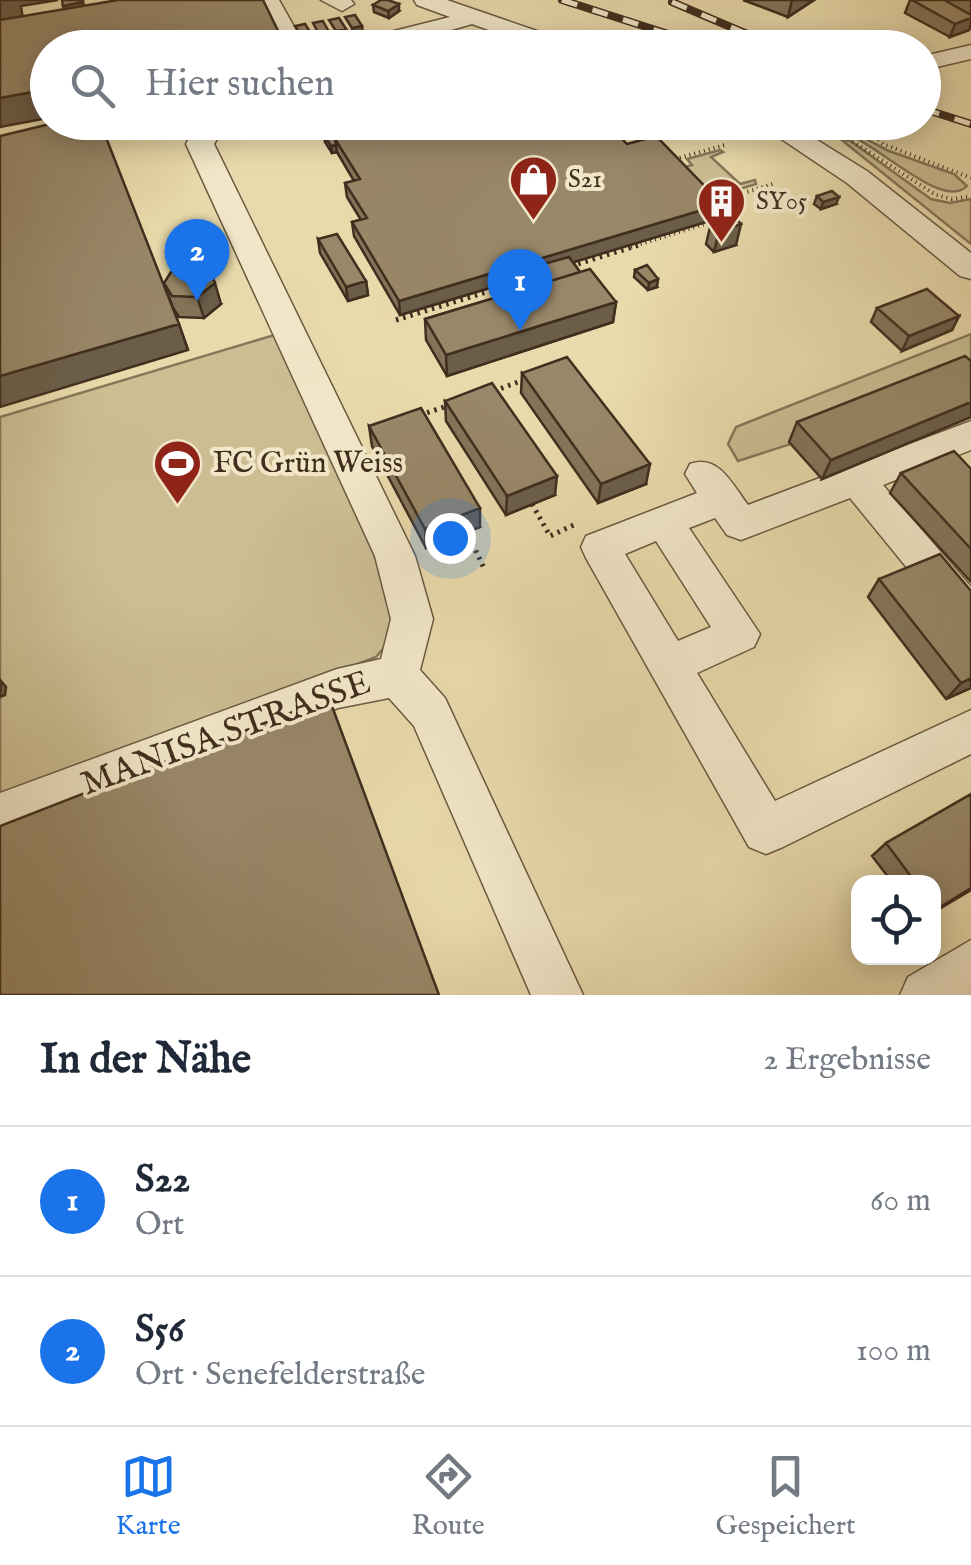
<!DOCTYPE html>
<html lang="de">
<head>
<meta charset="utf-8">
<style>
	:root { --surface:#fff; --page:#f2f2f3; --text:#1f2937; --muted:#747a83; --line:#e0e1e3; --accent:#1a73e8 }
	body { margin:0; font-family:"IM FELL English",serif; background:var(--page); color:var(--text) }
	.controls { position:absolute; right:30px; bottom:30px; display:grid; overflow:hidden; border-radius:20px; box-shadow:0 5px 25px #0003 }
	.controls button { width:90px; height:90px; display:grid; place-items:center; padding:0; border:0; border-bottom:2px solid var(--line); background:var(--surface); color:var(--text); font:50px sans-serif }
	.you { position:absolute; left:450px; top:538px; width:35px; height:35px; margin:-25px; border:8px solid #fff; border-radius:50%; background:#1a73e8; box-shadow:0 0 0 15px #1a73e833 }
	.badge { display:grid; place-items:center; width:65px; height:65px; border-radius:50%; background:var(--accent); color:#fff; font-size:32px; font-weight:700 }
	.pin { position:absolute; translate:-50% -82px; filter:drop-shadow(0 2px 5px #0008) }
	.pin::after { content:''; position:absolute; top:52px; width:35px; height:30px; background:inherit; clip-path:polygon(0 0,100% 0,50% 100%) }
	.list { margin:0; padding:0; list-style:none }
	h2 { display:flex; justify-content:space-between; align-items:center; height:130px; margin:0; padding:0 40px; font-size:42px }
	h2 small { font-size:32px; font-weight:400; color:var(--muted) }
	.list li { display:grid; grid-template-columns:65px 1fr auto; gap:30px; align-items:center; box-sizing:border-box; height:150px; padding:0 40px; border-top:2px solid var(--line) }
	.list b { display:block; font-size:38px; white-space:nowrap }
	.list p { margin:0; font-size:32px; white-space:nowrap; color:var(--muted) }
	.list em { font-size:32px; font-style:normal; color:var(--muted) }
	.icon { flex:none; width:55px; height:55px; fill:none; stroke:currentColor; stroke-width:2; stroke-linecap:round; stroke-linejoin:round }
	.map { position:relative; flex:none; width:971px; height:995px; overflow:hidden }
	.search { position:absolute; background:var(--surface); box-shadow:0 5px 25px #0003; left:30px; right:30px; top:30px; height:110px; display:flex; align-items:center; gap:25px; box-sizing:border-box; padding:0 35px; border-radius:55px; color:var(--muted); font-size:38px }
	.sheet { height:430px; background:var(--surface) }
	nav { display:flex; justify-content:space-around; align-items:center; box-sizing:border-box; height:140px; border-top:2px solid var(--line); background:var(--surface); font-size:28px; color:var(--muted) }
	nav a { display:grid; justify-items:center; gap:5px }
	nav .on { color:var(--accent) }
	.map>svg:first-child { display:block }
	.green { fill:#ccbd93; stroke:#867659; stroke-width:2.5 }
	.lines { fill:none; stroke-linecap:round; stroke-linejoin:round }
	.minor-casing { stroke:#6b5942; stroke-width:3 }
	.path-far1 { stroke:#412e1f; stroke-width:4; stroke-dasharray:1 4; stroke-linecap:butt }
	.path { stroke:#412e1f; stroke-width:5; stroke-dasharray:2.5 5; stroke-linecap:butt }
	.minor { fill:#f1e7c8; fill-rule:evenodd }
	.rail-casing { stroke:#412e1f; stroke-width:8 }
	.rail { stroke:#f1e7c8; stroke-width:5; stroke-dasharray:16; stroke-linecap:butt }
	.wall { fill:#837459; stroke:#412e1f; stroke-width:2.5 }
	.shaded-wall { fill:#6a5e49; stroke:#412e1f; stroke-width:2.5 }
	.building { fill:#988768; stroke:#412e1f; stroke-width:2.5 }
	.labels { text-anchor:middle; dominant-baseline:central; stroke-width:8; stroke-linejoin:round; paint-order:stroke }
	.far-poi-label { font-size:25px; fill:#412e1f; stroke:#f1e7c8; text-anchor:start }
	.poi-label { font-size:30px; fill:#412e1f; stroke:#f1e7c8; text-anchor:start }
	.near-street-label { font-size:35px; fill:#412e1f; stroke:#f1e7c8 }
</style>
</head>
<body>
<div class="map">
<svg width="971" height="995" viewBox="0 0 971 995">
	<rect width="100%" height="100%" fill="#e9daab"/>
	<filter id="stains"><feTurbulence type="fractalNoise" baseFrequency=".002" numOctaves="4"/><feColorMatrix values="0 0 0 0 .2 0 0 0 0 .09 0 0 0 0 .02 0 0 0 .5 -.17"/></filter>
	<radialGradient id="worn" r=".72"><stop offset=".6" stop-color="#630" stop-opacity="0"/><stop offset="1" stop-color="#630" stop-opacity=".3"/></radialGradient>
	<path class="green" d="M842,126L889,151L954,174L967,186C941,213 870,134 836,131Z
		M849,140L931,199L950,203L971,199V244L843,141Z
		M720,150L723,152L711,157L740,184L755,180L756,184L711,198L682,168L692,165L687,159Z
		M281,333L394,597L399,630L376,657L0,802V417Z
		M971,334V386L738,461L728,444L736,427Z"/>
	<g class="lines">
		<defs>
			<path id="minor" d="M257,0H279L306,48H282Z
				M321,0H351L354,4L342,11Z
				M414,0H447L572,43L575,48H538L472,24L389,48H343L346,43L450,17L417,5Z
				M971,45V59L924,70V56Z
				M198,122H228L214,144L415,556L433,619L420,670L445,698L583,995H531L414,726L389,698L338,708L0,839V793L337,669L381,659L391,619L375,556L186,144Z
				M756,122H788L867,171L971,253V279L960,276L847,183Z
				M971,421V450L883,485L971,587V634L957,629L850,498L741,540L727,535L715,518L689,528L760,634L754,647L697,673L775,801L971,710V754L783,847L766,854L749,847L586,558L581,547L586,536L697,493L685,474L690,464C719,454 732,484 748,505ZM656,541L711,627L678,641L625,554Z
				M971,940V995H900L908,977Z"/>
		</defs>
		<use href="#minor" class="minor-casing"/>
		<path class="path-far1" d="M881,128L875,135L883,144L971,178
			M831,129L843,124L875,135
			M844,136L936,195L952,199L971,196
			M675,159L725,145
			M714,202L776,183
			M631,247L724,218"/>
		<path class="path" d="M571,266L639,245
			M396,320L541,275
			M494,391L526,379
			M420,415L447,406
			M532,504L550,536L578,523
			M452,537L471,541L485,570"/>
		<use href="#minor" class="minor"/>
		<defs>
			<path id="rail" d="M562,0L712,48
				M672,2L780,48
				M924,109L971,124"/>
		</defs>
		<use href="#rail" class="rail-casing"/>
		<use href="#rail" class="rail"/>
	</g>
	<path class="wall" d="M743,0H814L788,17Z
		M910,0H971V24L969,30L950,37L905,13Z
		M373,5L399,11L389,18L374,12Z
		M369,130L627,144L719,218L573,262L580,272L616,302L613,322L447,376L426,340L425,319L540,284L533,275L400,315L354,236L352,222L361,220L347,197L345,183L354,181L337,152L332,153L325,142L324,135Z
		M817,196L836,204L821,209L814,204Z
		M711,223L736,245L714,252L706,244Z
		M318,239L366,281L368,295L348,301L320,253Z
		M635,270L657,287L648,290L634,277Z
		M164,283L221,304L204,318L179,317L172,306L188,350Z
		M877,308L959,316L952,330L902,351L871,322Z
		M971,361V417L822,479L789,442L797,422Z
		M522,373L646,484L598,503L521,393Z
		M445,401L555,495L506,515L446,421Z
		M369,426L480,527L426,548L372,446Z
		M971,469V582L890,493L901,473Z
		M879,579L971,688L946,699L868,597Z
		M886,843L971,890L934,912V882H892L872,856Z"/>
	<path class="shaded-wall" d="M0,0H58L21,6L23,20L0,24Z
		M792,0H814L788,17Z
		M83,2L85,9L65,13L63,6Z
		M399,4V11L389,18L388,11Z
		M971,18V24L969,30L950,37L955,24Z
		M362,26L363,33L353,35L352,28Z
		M346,29L347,36L337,38L336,31Z
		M329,32L330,39L320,41L319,34Z
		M312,35L313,42L303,44L302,37Z
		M48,89V118L0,127V98Z
		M336,145L337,152L332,153L331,146Z
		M839,197L836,204L821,209L823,202Z
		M722,204L719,218L538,273L533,267V275L400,315L399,301Z
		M741,224L736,245L714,252L719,231Z
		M658,279L657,287L648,290L649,283Z
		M366,281L368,295L348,301L346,287Z
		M215,283L221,304L204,318L197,297Z
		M616,302L613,322L447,376L446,355Z
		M959,316L952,330L902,351L909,336Z
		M179,324L188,350L0,407V376Z
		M971,402V417L822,479L831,460Z
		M650,464L646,484L598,503L601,484Z
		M557,476L555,495L506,515L507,496Z
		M480,508V527L426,548L425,529Z
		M971,678V688L946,699L961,683Z
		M1,681L6,687L5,695L0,697Z"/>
	<path class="building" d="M62,0H83V2L63,6Z
		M118,0H263L285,45L269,48H48V89L0,98V20Z
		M381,0H388L399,4L388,11L373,5Z
		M912,0H944L971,15V18L955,24Z
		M355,15L362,26L352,28L345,17Z
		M339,18L346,29L336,31L329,20Z
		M323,21L329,32L319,34L313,23Z
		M305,24L312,35L302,37L295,26Z
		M58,122H100L179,324L0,376V136Z
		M400,122H606L627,144L656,136L722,204L399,301L352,222L367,218L345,183L360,179L335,139Z
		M366,125L369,130L335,139L336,145L331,146L324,135Z
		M832,191L839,197L823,202L817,196Z
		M733,216L741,224L719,231L711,223Z
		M337,234L366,281L346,287L318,239Z
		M569,257L580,272L544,283L533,267Z
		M186,265L209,268L215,283L197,297L172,296L164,283L171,272Z
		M647,265L658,279L649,283L635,270Z
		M590,269L616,302L446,355L425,319Z
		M927,289L959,316L909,336L877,308Z
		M965,356L971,361V402L831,460L797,422Z
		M567,357L650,464L601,484L522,373Z
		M492,383L557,476L507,496L445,401Z
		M421,408L480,508L425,529L369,426Z
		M954,451L971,469V549L901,473Z
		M940,554L971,591V678L961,683L879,579Z
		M329,698L439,995H0V826Z
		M971,794V888L935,910L934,908V882H915L886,843Z"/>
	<defs>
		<symbol id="shop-pin" viewBox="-11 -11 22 30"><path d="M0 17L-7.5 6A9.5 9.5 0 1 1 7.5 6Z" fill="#8f2418" stroke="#f1e7c8"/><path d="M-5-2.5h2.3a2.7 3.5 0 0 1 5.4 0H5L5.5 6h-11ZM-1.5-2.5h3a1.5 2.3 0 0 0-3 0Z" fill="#fff"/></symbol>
		<symbol id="building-pin" viewBox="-11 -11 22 30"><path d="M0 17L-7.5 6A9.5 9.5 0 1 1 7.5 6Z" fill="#8f2418" stroke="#f1e7c8"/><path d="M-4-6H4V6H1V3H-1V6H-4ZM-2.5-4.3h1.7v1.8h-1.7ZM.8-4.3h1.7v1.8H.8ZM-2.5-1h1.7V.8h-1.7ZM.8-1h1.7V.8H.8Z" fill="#fff"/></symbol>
		<symbol id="stadium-pin" viewBox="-11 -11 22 30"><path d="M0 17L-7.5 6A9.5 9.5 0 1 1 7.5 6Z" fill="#8f2418" stroke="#f1e7c8"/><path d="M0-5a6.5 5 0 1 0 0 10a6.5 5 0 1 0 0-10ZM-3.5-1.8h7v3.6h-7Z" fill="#fff"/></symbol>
	</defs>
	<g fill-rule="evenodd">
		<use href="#shop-pin" x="506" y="152" width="55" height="75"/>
		<use href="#building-pin" x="694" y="174" width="55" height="75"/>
		<use href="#stadium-pin" x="150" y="436" width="55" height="75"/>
	</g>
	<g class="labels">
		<g class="far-poi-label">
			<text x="568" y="180">S21</text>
			<text x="756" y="202">SY05</text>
		</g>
		<g class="poi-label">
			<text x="213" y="464">FC Grün Weiss</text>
		</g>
		<g class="near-street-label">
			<text transform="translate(226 734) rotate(-20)">MANISA STRASSE</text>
		</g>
	</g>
	<rect width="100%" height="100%" filter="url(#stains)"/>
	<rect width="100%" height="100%" fill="url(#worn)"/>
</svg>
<div class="controls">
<button><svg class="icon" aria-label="locate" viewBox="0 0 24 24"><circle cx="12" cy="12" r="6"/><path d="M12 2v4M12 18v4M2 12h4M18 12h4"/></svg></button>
</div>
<div class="you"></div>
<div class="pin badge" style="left:520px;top:331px">1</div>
<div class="pin badge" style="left:197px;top:301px">2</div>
<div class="search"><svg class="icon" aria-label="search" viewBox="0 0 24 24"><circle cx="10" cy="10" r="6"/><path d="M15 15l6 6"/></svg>Hier suchen</div>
</div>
<section class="sheet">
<h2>In der Nähe<small>2 Ergebnisse</small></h2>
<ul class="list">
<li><span class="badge">1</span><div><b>S22</b><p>Ort</p></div><em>60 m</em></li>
<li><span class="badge">2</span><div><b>S56</b><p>Ort · Senefelderstraße</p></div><em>100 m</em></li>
</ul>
</section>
<nav>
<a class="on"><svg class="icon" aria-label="map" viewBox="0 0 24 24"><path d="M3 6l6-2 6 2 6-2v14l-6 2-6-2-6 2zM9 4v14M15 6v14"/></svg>Karte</a>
<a><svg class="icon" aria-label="directions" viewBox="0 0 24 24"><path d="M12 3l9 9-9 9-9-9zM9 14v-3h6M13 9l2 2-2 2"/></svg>Route</a>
<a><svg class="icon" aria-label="saved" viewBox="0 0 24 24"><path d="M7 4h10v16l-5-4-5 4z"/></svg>Gespeichert</a>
</nav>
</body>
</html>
